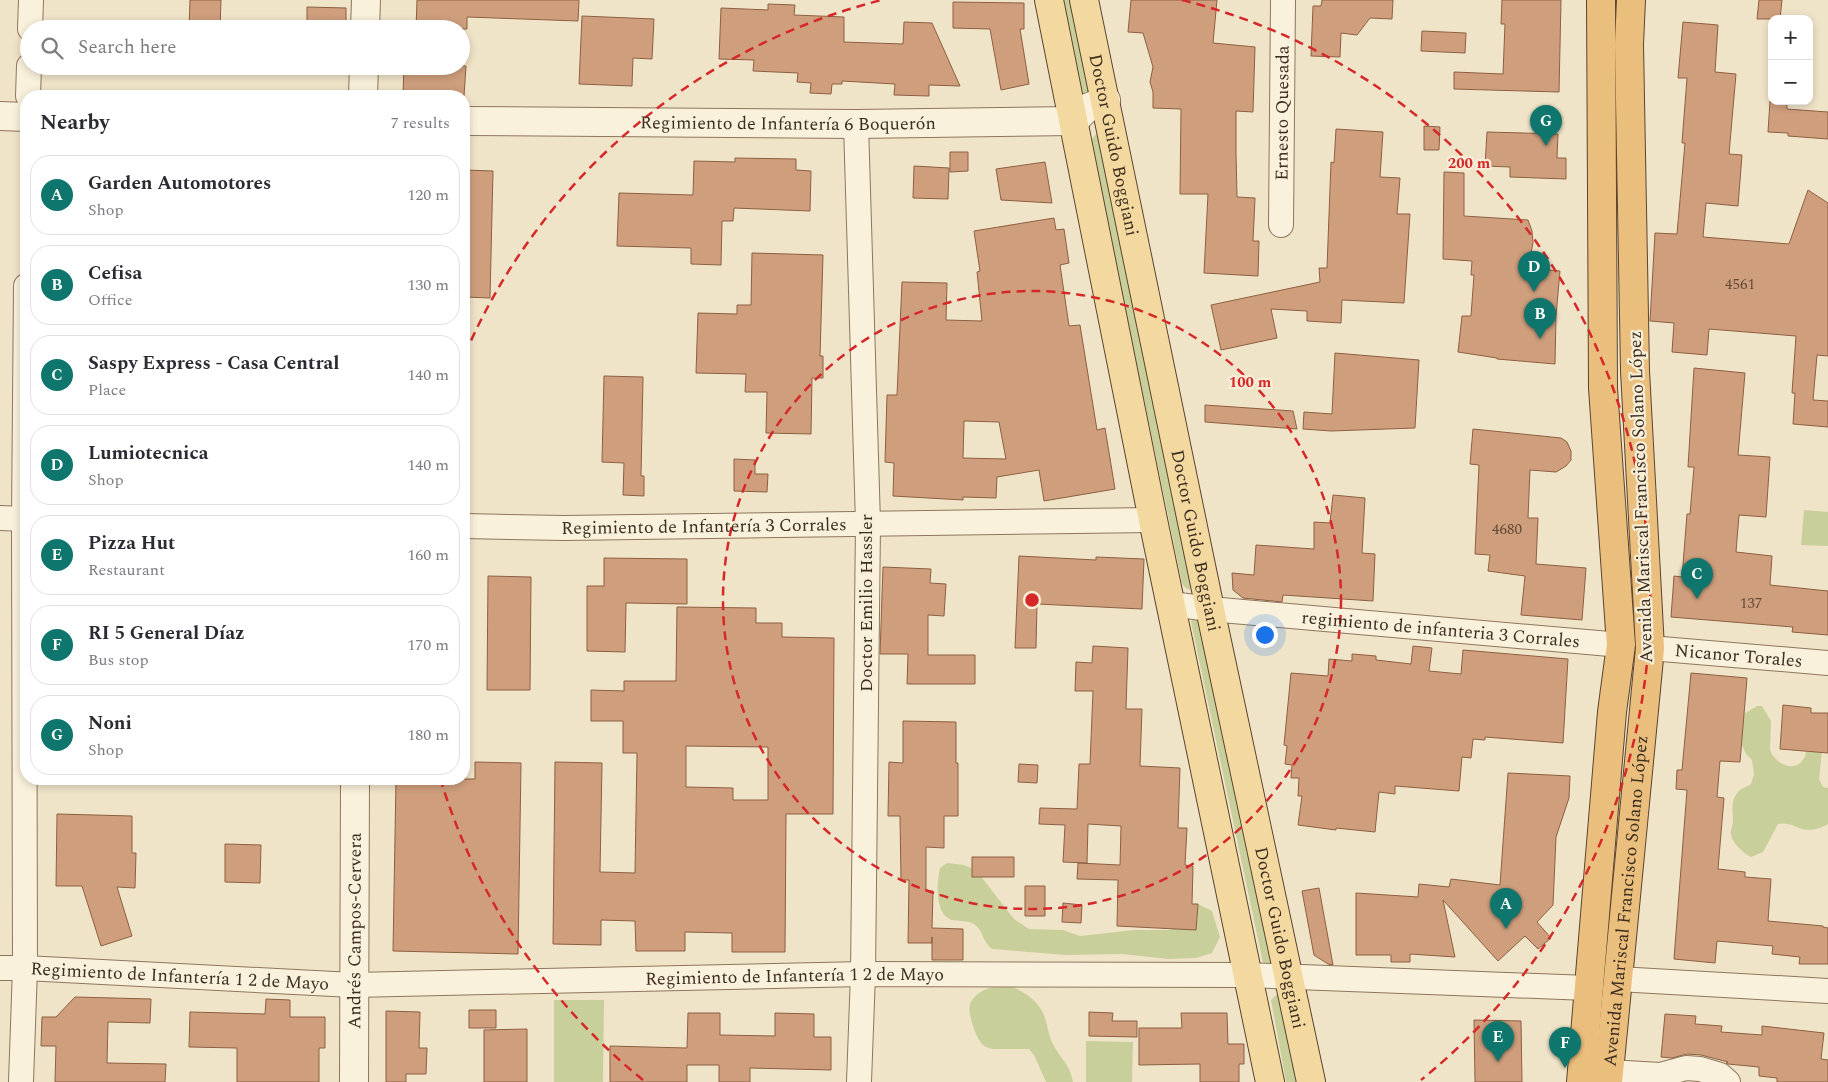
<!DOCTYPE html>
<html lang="en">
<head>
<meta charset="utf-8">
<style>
	:root { --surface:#fff; --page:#f2f2f3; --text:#2b2b33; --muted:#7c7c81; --line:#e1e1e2; --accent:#0f766e }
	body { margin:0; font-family:Spectral,serif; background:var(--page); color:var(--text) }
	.controls { position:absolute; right:15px; top:15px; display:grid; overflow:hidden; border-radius:10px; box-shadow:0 2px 8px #0003 }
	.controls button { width:45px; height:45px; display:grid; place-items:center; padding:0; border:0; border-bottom:1px solid var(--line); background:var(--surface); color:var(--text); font:25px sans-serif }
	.you { position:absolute; left:1264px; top:634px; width:18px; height:18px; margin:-12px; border:4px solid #fff; border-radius:50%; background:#1a73e8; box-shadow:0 0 0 8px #1a73e833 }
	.badge { display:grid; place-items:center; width:32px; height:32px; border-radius:50%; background:var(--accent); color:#fff; font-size:16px; font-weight:700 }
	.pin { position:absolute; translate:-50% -41px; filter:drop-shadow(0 1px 2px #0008) }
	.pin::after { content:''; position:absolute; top:26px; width:18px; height:15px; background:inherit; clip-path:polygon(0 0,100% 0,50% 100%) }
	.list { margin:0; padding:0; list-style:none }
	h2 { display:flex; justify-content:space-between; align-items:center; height:65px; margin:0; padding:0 20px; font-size:21px }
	h2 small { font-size:16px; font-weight:400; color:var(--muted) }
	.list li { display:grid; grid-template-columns:32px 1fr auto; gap:15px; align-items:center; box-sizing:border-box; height:80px; margin:0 10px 10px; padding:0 10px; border:1px solid var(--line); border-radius:20px }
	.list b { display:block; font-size:19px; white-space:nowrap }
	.list p { margin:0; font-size:16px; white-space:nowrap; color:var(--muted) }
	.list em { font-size:16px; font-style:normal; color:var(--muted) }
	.icon { flex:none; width:28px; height:28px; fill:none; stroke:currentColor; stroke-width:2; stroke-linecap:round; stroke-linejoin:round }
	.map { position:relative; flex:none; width:1828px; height:1082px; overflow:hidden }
	.search { position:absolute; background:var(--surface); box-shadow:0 2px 8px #0003; left:20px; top:20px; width:450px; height:55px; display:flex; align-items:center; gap:12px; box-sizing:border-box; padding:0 18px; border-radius:28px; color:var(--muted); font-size:19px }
	.panel { position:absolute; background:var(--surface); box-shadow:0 2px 8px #0003; left:20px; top:90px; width:450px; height:695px; border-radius:20px }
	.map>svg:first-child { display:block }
	.green { fill:#c9cf9b }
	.building { fill:#cf9f7d; stroke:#8d5f41; fill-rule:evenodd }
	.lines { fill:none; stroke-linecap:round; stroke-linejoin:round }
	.minor-casing { stroke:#8d765c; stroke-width:26 }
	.tertiary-casing { stroke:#8d765c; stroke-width:30 }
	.primary-casing { stroke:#5b4430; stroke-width:30 }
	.trunk-casing { stroke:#5b4430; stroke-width:30 }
	.minor { stroke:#faf1dc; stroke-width:24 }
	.tertiary { stroke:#faf1dc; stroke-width:28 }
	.primary { stroke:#f3d9a0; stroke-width:28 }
	.trunk { stroke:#eabe7c; stroke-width:28 }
	.ring { fill:none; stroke:#d62828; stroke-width:2.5; stroke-dasharray:9 6 }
	.labels { text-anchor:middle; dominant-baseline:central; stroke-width:4.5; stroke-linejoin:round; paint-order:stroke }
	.number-label { font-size:15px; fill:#624a37 }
	.street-label { font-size:18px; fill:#3d2e20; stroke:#f7eed8 }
	.centre { fill:#d62828; stroke:#f7eed8; stroke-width:2.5 }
	.ring-label { font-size:15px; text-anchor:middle; font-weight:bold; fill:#d62828; stroke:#f7eed8; stroke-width:4.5; stroke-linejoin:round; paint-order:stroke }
</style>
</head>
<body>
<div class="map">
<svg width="1828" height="1082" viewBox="0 0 1828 1082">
	<rect width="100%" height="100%" fill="#f0e4c8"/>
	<path class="green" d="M1060,0H1079L1098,90L1082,97Z
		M1101,133L1196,589C1189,590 1186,590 1182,583L1091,142L1095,135Z
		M1804,510L1828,512V546L1801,545Z
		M1196,616H1203L1280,963L1264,966L1263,963L1191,622L1192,619Z
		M1757,706H1762L1771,721L1770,750C1774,762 1792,773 1802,761C1805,758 1806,753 1807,750L1822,752L1819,779L1823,787L1828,788V824C1801,839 1797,820 1778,824L1763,852L1751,857C1744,854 1732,843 1731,834C1730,830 1733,826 1733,822C1733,811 1730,801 1738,792C1741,788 1747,787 1751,784L1754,774L1752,760L1746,754L1740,741L1739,717Z
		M947,863L964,865L976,870L1014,919L1029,929L1063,930L1080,936L1134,930H1170L1198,904L1212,911L1220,937L1212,953L1196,958L1168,959L1122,954L1066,955L992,949C982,941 983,930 974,924C968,920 959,922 952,920C934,914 937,882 940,868Z
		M1008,985C1023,991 1040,1001 1045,1018C1048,1026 1048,1036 1053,1044C1061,1060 1069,1062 1073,1082H1046L1034,1055L1029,1049H993C989,1048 985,1047 982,1044C976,1038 967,1012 970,1004C977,989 994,986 1008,985Z
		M1283,994L1304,1082H1286L1271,1000L1276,995Z
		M554,1000H604L603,1082H554Z
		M1086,1041L1133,1042L1132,1082H1086Z"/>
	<path class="building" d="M190,0H221L220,29H189Z
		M417,0H579L578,21L467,17V29H416Z
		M1131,0H1217L1213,43L1255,47L1253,112L1236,111V153L1237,197L1255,198L1253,241H1259L1258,276L1204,273L1208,194H1180L1181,109L1153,108V92L1150,82L1153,67L1143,33L1128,32Z
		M1322,0H1393L1392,19L1370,18L1357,35L1341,33L1340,57L1311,56L1313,6H1321Z
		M1502,0H1561L1559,92L1454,89V72L1503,74L1505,24H1501Z
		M1759,0H1782L1780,19H1757Z
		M953,2L1024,3V29H1020L1029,84L1001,90L990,29L953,28Z
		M768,4L795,5L794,15L844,17V42L903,44L904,22L932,23L960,86L929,85V96L894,95L895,84L842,81V84H832L831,94L810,93L811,83L797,82L798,73L753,71L754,60L719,59L721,8L768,10Z
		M307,7L346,8V24H342V29H307Z
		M582,16L654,19L652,59L633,58L632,86L579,84Z
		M1683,22L1718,25L1715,72L1736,74L1729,154L1742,155L1738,206L1706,203L1703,237L1789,244L1808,190L1828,203V356L1817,355L1813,400L1828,401V427L1793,424L1795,393H1792L1796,336L1709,329L1707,355L1672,352L1674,323L1650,321L1655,233L1677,234L1685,143H1682L1687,78H1678Z
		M1422,31L1466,33L1465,53L1421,51Z
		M404,66H466L464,96L403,95Z
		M1770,101H1787V109L1828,112V139L1788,136V133L1768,132Z
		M1424,126L1440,127L1439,150H1424Z
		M1336,129L1383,132L1380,177L1400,178L1397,214H1410L1404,303L1342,300L1341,323L1307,321V311L1271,309L1277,338L1221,350L1211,305L1320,282L1319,268H1327L1331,162L1334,163Z
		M1487,132L1558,134L1557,158H1566V179L1510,177V167L1485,166Z
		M950,152H968V171L950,172Z
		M735,158L796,159V170L811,171L810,211L734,208L733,221H722L721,265L691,264V248L617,246L619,193L693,195L694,161L735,162Z
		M1045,162L1052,203L1001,200L996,169Z
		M914,166L949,168L948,199L913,198Z
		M464,170L493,171L490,298L464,297Z
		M1444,172L1464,173V216L1528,220L1532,231L1533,243L1528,268L1560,271L1556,316L1555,364L1497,359V358L1458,352L1462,316H1471L1474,275H1471L1472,261L1443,259Z
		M1054,218L1056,230L1064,229L1069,263L1060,265L1069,326L1080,325L1097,430L1105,428L1115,489L1044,501L1039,470L997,477L996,498L963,497V500L893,496L894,463L885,462L887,395H897L902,282L947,283L946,320L982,321L977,272L980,271L974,231ZM964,421L999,422L1006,459L963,458Z
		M752,253L823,255L820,356H823V378H812L811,434L766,433L767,392H745L746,374L696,373L698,313L737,314V305H751Z
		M1335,353L1419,360L1415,428L1331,431L1303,429L1304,412L1332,414Z
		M1694,368L1745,373L1738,455L1770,457L1766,517L1739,515L1736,552L1772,556L1770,585L1828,591V635L1792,632L1793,627L1671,617L1674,576L1682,577L1687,514H1690L1694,467H1688Z
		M604,376L643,377L641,476H644V496L623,495L624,463L602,462Z
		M1205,405L1293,411L1297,429L1205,422Z
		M1473,429L1561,438L1567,442L1571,451V460L1566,466L1556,472L1530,470L1528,518H1538L1536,564L1586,568L1582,620L1521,615L1525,576L1488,571L1490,555L1475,554L1479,465L1470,464Z
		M734,459L755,460V474H768L767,492L734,491Z
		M1333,495L1365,498L1362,553L1375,554L1373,601L1283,595L1282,602L1243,598L1233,590L1232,573L1254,575L1256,545L1314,549V522L1330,523Z
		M1019,556L1096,560V557L1144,559L1142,609L1037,604L1036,648H1015Z
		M604,558L687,559V604L626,603L625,652L587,651V586H604Z
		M883,567L931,569L930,583L946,584L944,616L928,615V655H975V684H907L908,654H880Z
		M488,576L531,577L530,690H487Z
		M677,607L756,608V623H782V637L834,638L833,814H786L785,952H732V933L685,932V951H636L635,921L601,920V945L553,944L555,762L602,763L600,872L635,873L637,753H623V721H591V690L624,691V681H676ZM686,746L768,747V800H733V788L686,787Z
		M1093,646L1128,648L1126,709H1142L1140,766L1180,768L1178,828H1187L1185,865L1193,866L1192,904H1198L1196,930L1117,926L1118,880L1077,879L1078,863L1120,865L1121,826L1088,824L1087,863L1063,862L1065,825L1039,824L1040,808L1077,809L1079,764H1090L1093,691H1075L1076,662L1092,663Z
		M1413,646L1432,648L1429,671L1461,674L1463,650L1568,659L1563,743L1485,737V740L1473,739L1471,758L1462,757L1459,791L1395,786V794L1379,792L1375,832L1336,828V830L1298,825L1302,796H1298L1299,778H1291L1292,765L1285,764L1287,746L1284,745L1291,673L1328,676L1329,659L1352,661V654L1376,656V660L1411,664Z
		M1691,673L1747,678L1740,762L1720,761L1717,797L1724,798L1718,869L1745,872V877L1771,879L1768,921L1823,926V927L1828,928V964H1799L1800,957L1772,954L1773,946L1717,941L1715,963L1674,959L1687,790L1676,789L1677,770H1682Z
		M1783,705L1811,708V713H1828V753L1780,749Z
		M903,721L956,722V763H958V816H944V848L926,847V891H933L932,928L963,929V960H932V937V943H908L909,880H901L900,816H888L889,762L903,763Z
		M475,762L521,763L518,954L393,951L396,779H475Z
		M1019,764L1038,765L1037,783L1018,782Z
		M1508,773L1570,776L1569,798L1556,837L1553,905L1537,922L1551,938L1538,949L1525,936L1498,961L1443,900L1455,957L1410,954V962H1391V955H1356V893L1418,897L1419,884L1449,887L1451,879L1500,885Z
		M57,814L132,816V853H136L135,888L117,887L132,936L101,946L82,886H56Z
		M225,844L261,845L260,883L225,882Z
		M972,857H1014V877H972Z
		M1025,886H1045V916H1025Z
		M1319,888L1333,965L1328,964L1314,955L1302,891Z
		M1063,903L1082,905L1081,923L1062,922Z
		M75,997L151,999L150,1023L108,1022L107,1063L166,1064L165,1082H55L56,1046H41L42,1017H56Z
		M266,999L290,1000V1017H325V1048H319V1082H237V1048L189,1047L190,1012L265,1014Z
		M469,1010H496V1028H469Z
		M386,1011L420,1012L419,1048H427L426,1074H406V1082H386Z
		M1089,1012L1113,1013L1112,1021H1137V1037L1089,1036Z
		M688,1013H720V1035L775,1036V1013L814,1014V1037H831V1070L750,1068V1082H719V1065H687V1082H610V1046L687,1048Z
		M1181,1013H1227L1228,1044H1244V1064H1239V1082H1200V1064L1139,1065V1028H1182Z
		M1665,1014L1696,1016L1695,1024L1722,1026L1721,1032L1762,1035V1026L1824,1033L1821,1059L1828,1060V1082H1777V1078L1759,1076V1067L1728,1064L1726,1063L1728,1062L1701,1055L1687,1054L1672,1058L1661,1057Z
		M1474,1020L1521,1021L1522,1082H1475Z
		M527,1029V1082H484V1030Z"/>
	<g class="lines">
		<defs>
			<g id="minor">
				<path d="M30,29L31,0"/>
				<path d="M28,96L29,66"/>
				<path d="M856,124L868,523L863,974L859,1082"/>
				<path id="s1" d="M1281,225L1283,0"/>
				<path d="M0,518L26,519"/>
				<path id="s2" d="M464,526L564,528L1153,520"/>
				<path id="s3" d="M1171,604L1210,609L1621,645"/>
				<path id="s4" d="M1650,648L1828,663"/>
				<path id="s5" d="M0,968H25L353,985L863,974L1247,975L1588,988"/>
				<path d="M1618,979L1828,991"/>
				<path d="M1609,1072L1660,1075L1686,1068L1700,1069L1720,1075L1728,1082"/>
				<path d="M21,1082L25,968L24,519L26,286"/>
			</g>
			<g id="tertiary">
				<path d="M365,29L366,0"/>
				<path d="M363,96L364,66"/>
				<path d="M0,116L26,117"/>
				<path id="s6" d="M464,121L856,124L1074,121L1087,108L1106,100"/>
				<path id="s7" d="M354,1082L355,779"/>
			</g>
			<g id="primary">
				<path d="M1049,0L1153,520L1270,1082"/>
				<path id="s8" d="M1084,0L1210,609L1311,1082"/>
			</g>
			<g id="trunk">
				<path d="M1581,1082L1612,712L1621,645L1603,388L1601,0"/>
				<path id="s9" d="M1608,1082L1650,648L1635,371L1629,44L1631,0"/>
			</g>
		</defs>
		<use href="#minor" class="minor-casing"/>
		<use href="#tertiary" class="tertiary-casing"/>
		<use href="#primary" class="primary-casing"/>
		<use href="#trunk" class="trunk-casing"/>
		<use href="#minor" class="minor"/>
		<use href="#tertiary" class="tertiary"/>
		<use href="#primary" class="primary"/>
		<use href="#trunk" class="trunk"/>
	</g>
	<g class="ring">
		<circle cx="1032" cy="600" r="309"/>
		<path d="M643 1080A618 618 0 0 1 441 781M465 354A618 618 0 0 1 882 0M1182 0A618 618 0 0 1 1421 1080"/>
	</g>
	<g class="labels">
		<g class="number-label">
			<text x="1740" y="284">4561</text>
			<text x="1507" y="529">4680</text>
			<text x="1751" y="603">137</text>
		</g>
		<g class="street-label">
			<text stroke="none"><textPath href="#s1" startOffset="112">Ernesto Quesada</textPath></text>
			<text stroke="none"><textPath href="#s6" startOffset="324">Regimiento de Infantería 6 Boquerón</textPath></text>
			<text stroke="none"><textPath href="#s8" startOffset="148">Doctor Guido Boggiani</textPath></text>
			<text transform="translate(1641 497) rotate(-92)">Avenida Mariscal Francisco Solano López</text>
			<text stroke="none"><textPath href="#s2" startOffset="240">Regimiento de Infantería 3 Corrales</textPath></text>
			<text stroke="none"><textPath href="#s8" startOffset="552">Doctor Guido Boggiani</textPath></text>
			<text transform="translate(866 603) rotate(-90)">Doctor Emilio Hassler</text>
			<text stroke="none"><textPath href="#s3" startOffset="271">regimiento de infanteria 3 Corrales</textPath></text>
			<text stroke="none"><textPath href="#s4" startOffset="89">Nicanor Torales</textPath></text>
			<text stroke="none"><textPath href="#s9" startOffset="182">Avenida Mariscal Francisco Solano López</textPath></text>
			<text stroke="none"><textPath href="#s7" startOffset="151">Andrés Campos-Cervera</textPath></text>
			<text stroke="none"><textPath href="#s8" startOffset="958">Doctor Guido Boggiani</textPath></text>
			<text stroke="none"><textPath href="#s5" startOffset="180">Regimiento de Infantería 1 2 de Mayo</textPath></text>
			<text stroke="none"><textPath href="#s5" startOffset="795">Regimiento de Infantería 1 2 de Mayo</textPath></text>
		</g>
	</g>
	<circle cx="1032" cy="600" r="8" class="centre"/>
	<g class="ring-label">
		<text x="1469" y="168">200 m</text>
		<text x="1250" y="387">100 m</text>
	</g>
</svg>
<div class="controls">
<button>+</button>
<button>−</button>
</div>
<div class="you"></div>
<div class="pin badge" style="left:1506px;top:929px">A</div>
<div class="pin badge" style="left:1540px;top:339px">B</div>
<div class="pin badge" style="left:1697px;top:599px">C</div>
<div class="pin badge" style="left:1534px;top:292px">D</div>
<div class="pin badge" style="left:1498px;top:1062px">E</div>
<div class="pin badge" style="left:1565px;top:1068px">F</div>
<div class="pin badge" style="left:1546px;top:146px">G</div>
<div class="search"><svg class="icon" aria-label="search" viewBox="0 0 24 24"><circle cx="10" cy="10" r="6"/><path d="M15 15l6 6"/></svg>Search here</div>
<section class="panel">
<h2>Nearby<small>7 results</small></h2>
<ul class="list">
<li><span class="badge">A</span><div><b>Garden Automotores</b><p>Shop</p></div><em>120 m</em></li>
<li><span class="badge">B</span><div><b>Cefisa</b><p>Office</p></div><em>130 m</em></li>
<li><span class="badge">C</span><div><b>Saspy Express - Casa Central</b><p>Place</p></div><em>140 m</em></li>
<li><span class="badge">D</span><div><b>Lumiotecnica</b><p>Shop</p></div><em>140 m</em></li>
<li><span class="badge">E</span><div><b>Pizza Hut</b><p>Restaurant</p></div><em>160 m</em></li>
<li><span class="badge">F</span><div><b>RI 5 General Díaz</b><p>Bus stop</p></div><em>170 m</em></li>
<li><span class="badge">G</span><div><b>Noni</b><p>Shop</p></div><em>180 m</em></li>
</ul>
</section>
</div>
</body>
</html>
